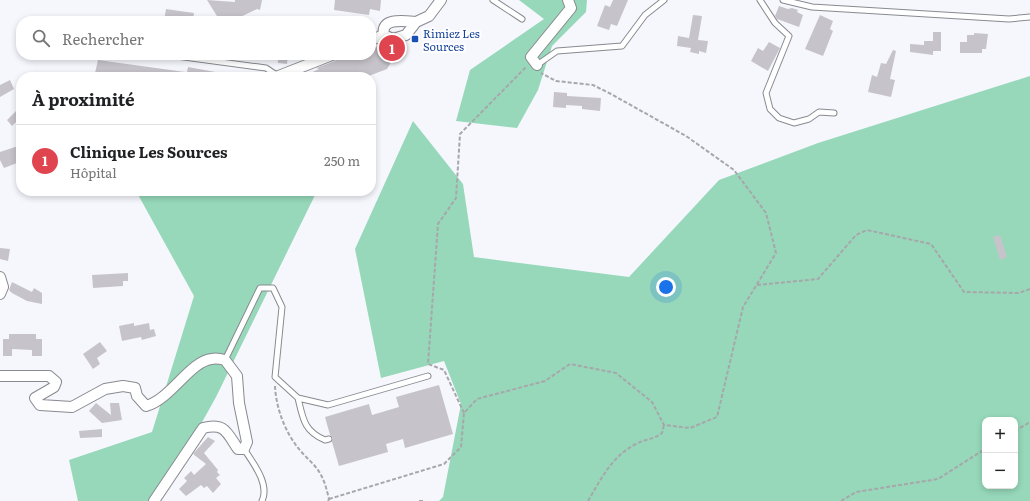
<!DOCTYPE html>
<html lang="fr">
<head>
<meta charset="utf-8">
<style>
	:root { --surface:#fff; --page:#f6f6f6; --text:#202124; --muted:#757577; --line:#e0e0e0; --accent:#0f766e }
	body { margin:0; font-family:Literata,serif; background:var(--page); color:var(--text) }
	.controls { position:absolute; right:12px; bottom:12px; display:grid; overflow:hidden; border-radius:8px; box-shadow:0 2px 6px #0003 }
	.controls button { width:36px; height:36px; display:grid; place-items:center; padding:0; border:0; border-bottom:1px solid var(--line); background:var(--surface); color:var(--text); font:20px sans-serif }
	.you { position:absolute; left:666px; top:287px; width:14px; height:14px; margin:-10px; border:3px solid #fff; border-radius:50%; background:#1a73e8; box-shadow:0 0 0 6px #1a73e833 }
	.badge { display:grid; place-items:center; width:26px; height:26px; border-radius:50%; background:var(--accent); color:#fff; font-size:13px; font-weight:700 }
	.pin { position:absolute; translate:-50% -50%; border:2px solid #fff; box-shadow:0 1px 4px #0006 }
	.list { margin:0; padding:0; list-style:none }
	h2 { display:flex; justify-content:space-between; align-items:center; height:52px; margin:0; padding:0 16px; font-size:17px }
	h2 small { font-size:13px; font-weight:400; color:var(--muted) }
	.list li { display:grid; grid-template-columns:26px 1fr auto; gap:12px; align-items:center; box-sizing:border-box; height:72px; padding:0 16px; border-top:1px solid var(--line) }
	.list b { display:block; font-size:15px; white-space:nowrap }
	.list p { margin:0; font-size:13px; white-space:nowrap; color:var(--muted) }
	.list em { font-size:13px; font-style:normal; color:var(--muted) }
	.icon { flex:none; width:22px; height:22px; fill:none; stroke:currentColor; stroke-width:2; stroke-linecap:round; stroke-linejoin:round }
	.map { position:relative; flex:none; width:1030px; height:501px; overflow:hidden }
	.search { position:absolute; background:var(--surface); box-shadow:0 2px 6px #0003; left:16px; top:16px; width:360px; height:44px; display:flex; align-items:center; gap:10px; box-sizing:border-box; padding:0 14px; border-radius:16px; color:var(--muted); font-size:15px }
	.panel { position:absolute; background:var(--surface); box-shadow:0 2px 6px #0003; left:16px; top:72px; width:360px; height:124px; border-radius:16px }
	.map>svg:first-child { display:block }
	.forest { fill:#97d8ba; fill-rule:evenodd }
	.building { fill:#c6c4ca }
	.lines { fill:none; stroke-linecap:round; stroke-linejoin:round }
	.lane-casing { stroke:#888a8f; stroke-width:7 }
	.street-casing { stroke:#888a8f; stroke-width:12 }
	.path { stroke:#a6a7ab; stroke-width:2; stroke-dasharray:4 2; stroke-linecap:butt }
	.lane { stroke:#fff; stroke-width:5 }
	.street { stroke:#fff; stroke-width:10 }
	.transit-dot { fill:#1a4fb4; stroke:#fff; stroke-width:1.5 }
	.labels { text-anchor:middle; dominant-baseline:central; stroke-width:4; stroke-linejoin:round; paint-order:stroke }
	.transit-label { font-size:11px; fill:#164399; stroke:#fff; text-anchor:start }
</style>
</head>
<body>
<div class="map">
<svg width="1030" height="501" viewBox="0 0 1030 501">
	<rect width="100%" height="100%" fill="#f6f7fd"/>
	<path class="forest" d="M519,0H587L586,12L552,46L538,90L517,128L456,121L470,70L544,19Z
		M1030,76V501H439L443,497L461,404L444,361L381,378L355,249L413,121L463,184L474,257L629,277L719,180L818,143ZM985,420H1015V486H985Z
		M136,191H317L216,397L201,424L149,501H78L69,460L152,432L194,296Z"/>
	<path class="building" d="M207,0L235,2V0H262L260,10L257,9L232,21H220Z
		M335,0H381L380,11L370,9L369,15L334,10Z
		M613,0H628L617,26L611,24L609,30L597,26L605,5L610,7Z
		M779,6L788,9L792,8L798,10L797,12L803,15L799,27L777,19L775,16Z
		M166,9L194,13L193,21H164Z
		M693,15L702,16L698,40L708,41L706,53L699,51V54L690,52L691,48L677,46L678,36L689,38Z
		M820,15L833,21L830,29L833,31L823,56L805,49Z
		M933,32H941V51H933V55L910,52V44L924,45V41H933Z
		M974,33L988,34L986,49H982V53H960V42H967V35H974Z
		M769,42L780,48L768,71L751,61L758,48L763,51Z
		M378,46L384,47L389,51L391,57L390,64L387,69L366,77H302L319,69L316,68L335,61L338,55H347L348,58L355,55H371V49Z
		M893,50L896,51L890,79L895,80L891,97L868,92L872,75L877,77L881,63L886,64Z
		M278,55H288L287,64L278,63Z
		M98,60L185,72L184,77H97L98,73H95Z
		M188,67L221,73V77H186Z
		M10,80L14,89L0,97V85Z
		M554,92L567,93V96L601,98L600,111L582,109V106L566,105V108L553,107Z
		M21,106V117L12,126L7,120Z
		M21,145V156L16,158L17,163L4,168L0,160V152Z
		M1000,235L1007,257L1000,260L993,237Z
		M0,248L10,249L8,261L0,259Z
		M128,273V281H123V286L93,288L92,275Z
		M12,282L32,292L34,288L42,293V304L27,301L12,293L9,290Z
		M134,323V326L149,323L150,330L154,329L156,336L142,340L141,337L122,341L119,326Z
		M9,334H36V339H42V356H32V350L12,349V356H3V339H9Z
		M100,342L107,351L97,358L100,364L93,369L83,354Z
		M439,385L453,434L405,448L403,439L386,444L388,452L339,466L332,442L333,438L330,435L325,417L369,404L372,415L399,407L396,397Z
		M96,403L111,415L110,403H119L122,420L102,423L89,411Z
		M102,429V437L80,438L79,431Z
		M208,437L215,441L204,453L218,470L217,472L220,475L216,478L221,484L213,493L207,486L204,488L201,485L186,496L179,489L187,481L184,478L191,471L194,475L206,464L193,454Z"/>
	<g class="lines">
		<defs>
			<path id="lane" d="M493,0L522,19
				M760,0L775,23L789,36L766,93L770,109L779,118L794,123L809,119L819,112L834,113
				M783,0L812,7L1009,19L1030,17
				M169,55L266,68L278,76
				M537,65L557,51L622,46L645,15L664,0
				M225,360L260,288H273L282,307L275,377L298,398L328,405L428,376
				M298,398C303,419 304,431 325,440L329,439
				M244,449C253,463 270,484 262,501"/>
			<path id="street" d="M416,22C405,21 380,17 384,35L393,39L406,35L416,22L429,16L441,0
				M371,40L384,35
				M537,65L531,57L571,8L568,0
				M276,77L332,55
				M0,277L3,287L0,294
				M0,376H49L56,382L54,387L35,398L40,405L72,407L105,389L123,386L135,388L137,396L146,406C171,399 190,361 212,359C216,358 221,359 225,360L237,376L239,403L247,442L244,449H238C227,433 225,422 203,428L154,501"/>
		</defs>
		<use href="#lane" class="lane-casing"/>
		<use href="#street" class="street-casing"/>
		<path class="path" d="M757,285L818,279L856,235L867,230L931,244L964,292L1019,293L1030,289
			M275,386C276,408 285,432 299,449C306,458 316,465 321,475C325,482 327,491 329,499L328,501
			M464,413L444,370L428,364L438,224L456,198L460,134L527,66
			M1015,431L1030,422
			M329,499L444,464L461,447L464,413L477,399L545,381L570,364L616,373L652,402L664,425L690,428L717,417L743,307L776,253L766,213L734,170L686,136L611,94L593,85L556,81L541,73
			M419,501H424
			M588,501C601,479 612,456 636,444C645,439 653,440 662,433L664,425
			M841,501L856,492L938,479L985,449"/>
		<use href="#lane" class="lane"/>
		<use href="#street" class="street"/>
	</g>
	<rect class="transit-dot" x="411" y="35" width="8" height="8" rx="2"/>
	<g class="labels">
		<g class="transit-label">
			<text x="423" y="33">Rimiez Les<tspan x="423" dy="13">Sources</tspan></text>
		</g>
	</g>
</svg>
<div class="controls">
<button>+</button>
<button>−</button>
</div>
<div class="you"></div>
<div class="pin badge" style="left:392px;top:48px;background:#e0444e">1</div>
<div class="search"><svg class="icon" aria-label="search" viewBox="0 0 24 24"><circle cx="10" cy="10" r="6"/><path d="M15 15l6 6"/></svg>Rechercher</div>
<section class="panel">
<h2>À proximité<small></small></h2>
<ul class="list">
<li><span class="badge" style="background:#e0444e">1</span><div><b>Clinique Les Sources</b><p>Hôpital</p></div><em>250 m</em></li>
</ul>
</section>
</div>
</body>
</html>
